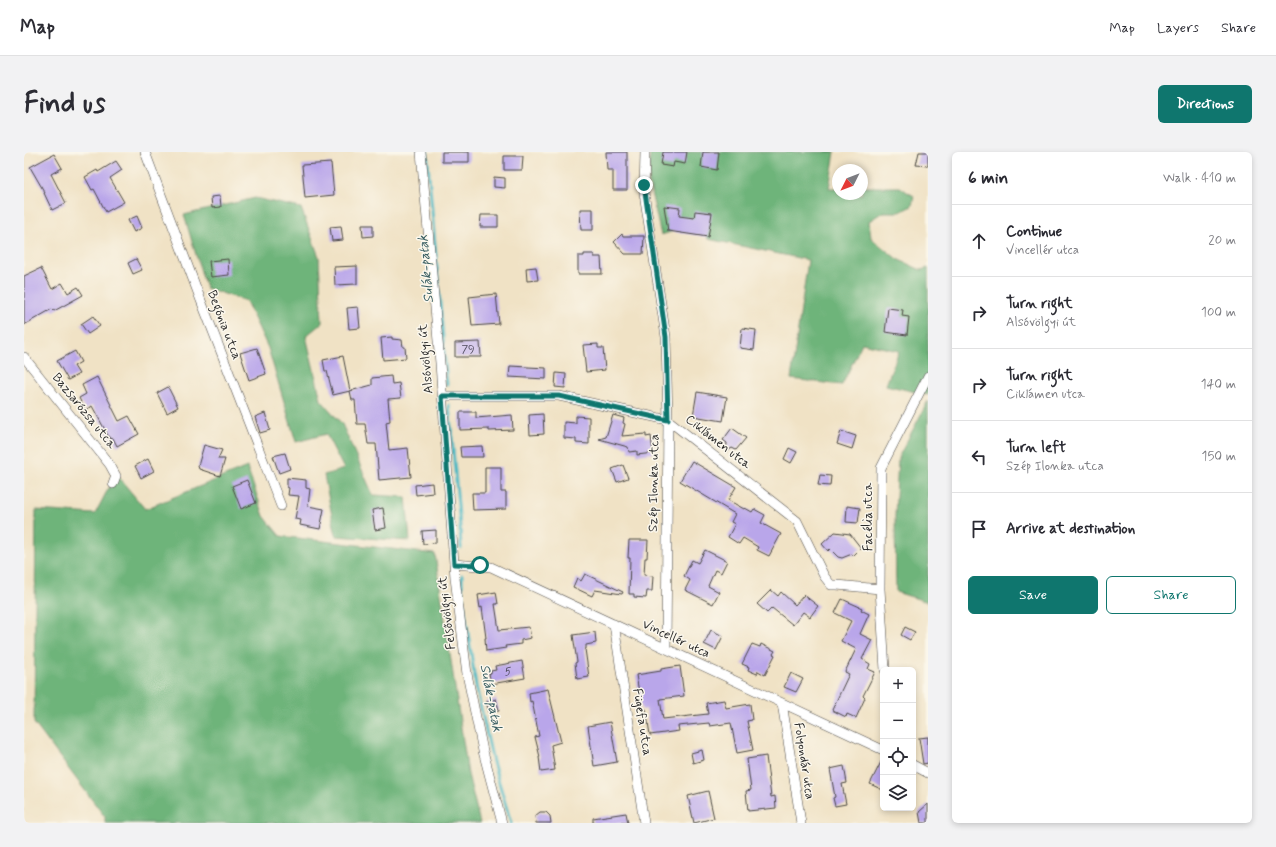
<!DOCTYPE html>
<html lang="en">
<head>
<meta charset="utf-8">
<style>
	:root { --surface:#fff; --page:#f2f2f3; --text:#2b2b33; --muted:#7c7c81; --line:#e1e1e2; --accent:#0f766e }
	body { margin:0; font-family:Mynerve,sans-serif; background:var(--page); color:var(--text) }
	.controls { position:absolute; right:12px; bottom:12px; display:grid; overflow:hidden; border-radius:6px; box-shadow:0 2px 6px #0003 }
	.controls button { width:36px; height:36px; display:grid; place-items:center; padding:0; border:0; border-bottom:1px solid var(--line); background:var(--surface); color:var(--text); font:20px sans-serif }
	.compass { position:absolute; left:808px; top:12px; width:36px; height:36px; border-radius:50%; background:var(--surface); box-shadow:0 2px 6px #0003; rotate:228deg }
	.stop { position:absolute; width:12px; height:12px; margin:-9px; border:3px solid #0f766e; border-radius:50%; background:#fff }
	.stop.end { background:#0f766e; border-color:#fff; box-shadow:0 1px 4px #0008 }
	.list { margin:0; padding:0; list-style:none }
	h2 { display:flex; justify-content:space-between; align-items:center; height:52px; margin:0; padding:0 16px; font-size:17px }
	h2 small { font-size:13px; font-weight:400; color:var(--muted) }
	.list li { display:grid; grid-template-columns:26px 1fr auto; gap:12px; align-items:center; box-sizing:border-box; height:72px; padding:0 16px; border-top:1px solid var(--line) }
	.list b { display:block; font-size:15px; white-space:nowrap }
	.list p { margin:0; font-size:13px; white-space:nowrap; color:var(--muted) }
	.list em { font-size:13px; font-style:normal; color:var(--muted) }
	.actions { display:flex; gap:8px; padding:12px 16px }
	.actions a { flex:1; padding:9px 0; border:1px solid var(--accent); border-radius:6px; text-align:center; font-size:14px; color:var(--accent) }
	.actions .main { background:var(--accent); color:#fff }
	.icon { flex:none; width:22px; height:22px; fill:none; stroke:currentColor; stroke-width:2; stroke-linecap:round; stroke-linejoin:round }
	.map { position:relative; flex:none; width:904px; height:671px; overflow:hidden; border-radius:6px }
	header { display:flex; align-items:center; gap:24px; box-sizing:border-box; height:56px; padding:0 20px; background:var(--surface); border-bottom:1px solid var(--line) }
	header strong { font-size:19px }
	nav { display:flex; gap:22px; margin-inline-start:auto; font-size:14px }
	.intro { display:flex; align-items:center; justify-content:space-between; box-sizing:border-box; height:96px; padding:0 24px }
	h1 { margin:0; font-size:28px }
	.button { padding:10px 18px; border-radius:6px; background:var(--accent); color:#fff; font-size:14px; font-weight:700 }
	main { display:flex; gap:24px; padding:0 24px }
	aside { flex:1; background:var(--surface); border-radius:6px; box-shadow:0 2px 6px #0003 }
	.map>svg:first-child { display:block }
	.forest { fill:#6eb47a; stroke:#4c7052 }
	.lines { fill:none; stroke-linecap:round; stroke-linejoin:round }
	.stream { stroke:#4ab8c3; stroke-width:3 }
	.building { fill:#b9a6ea }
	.minor-casing { stroke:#494642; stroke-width:10 }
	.minor { stroke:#fff; stroke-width:9 }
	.route { stroke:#0f766e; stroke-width:5 }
	.labels { text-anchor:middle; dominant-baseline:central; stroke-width:3; stroke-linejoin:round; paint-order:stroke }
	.number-label { font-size:11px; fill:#4e4a5b }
	.street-label { font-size:13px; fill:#2b2b2b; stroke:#fbf7ec }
	.water-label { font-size:14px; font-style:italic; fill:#365c60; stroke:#fbf7ec }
</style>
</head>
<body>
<header>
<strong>Map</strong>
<nav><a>Map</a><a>Layers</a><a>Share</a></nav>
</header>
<div class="intro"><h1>Find us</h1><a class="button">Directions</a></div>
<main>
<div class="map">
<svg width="904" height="671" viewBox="0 0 904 671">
	<rect width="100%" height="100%" fill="#fbf7ec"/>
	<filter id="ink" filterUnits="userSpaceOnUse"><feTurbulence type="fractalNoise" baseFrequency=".025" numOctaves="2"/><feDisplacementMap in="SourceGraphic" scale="8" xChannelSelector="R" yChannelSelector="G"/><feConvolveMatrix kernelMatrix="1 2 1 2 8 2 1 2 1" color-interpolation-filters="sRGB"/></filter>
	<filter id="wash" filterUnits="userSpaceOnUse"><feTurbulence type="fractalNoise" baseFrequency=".012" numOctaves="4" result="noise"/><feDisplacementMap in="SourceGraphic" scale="16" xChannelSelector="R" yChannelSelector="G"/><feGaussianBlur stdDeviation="0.9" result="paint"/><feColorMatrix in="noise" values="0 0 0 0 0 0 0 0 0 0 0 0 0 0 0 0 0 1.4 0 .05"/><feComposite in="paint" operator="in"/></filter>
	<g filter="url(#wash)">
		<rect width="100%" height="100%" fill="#f0e2c5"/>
		<path class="forest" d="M626,0H811L805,36H814V42H838V35H875L890,44L888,54L876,60H859L845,69L847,86L873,107L897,118L904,116V243L862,233L875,199L838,191L818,233L767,227L784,108L684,87L679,70L637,83L625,32Z
			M231,46L277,56L295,105L298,171L282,184L297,248L318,272L349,343L382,345L386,389L312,384L300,323L320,317L302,282L272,290L244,196L222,149L182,136L160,63Z
			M904,249V450L872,440L871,364L874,306Z
			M223,315L240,364L256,384L411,402L444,622L456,671H81V665L10,571L12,358L71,362L92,322L121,357Z"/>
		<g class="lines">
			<path class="stream" d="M403,0L423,232
				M425,253L436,375L437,396
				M438,423V441L452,534L469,610L487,671"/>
		</g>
		<g id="blocks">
			<path class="building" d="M418,0H445V10H418Z
				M582,0H603V38H589V18H583Z
				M639,0H663L661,12L650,10L649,15L637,13Z
				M679,0H695L693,18L677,15Z
				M895,0H904V14L892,13Z
				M30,2L38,16L27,22L42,51L28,58L20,41H21L6,15Z
				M480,4H499L498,18H480Z
				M92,9L98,18L86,26L100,50L82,60L70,37L68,38L61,25L73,18L74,20Z
				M307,11L310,43L281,46L278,13Z
				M470,25L481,26V36L470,35Z
				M196,44L197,55L188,56L187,45Z
				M640,54L656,56L655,64L670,66L671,59L688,61L684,85L644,79Z
				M556,57H569V78H557Z
				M457,63H474V75H456Z
				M113,64L118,76L110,80L104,68Z
				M338,73H349V84L339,85Z
				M317,74L319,88L308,89L306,75Z
				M598,82L599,84H620L619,102H601L590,90Z
				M560,102H570V105H577L578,122H554V104H560Z
				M112,107L118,118L109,122L104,111Z
				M204,107L205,123L187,125L185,109Z
				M333,114V132L311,133L310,115Z
				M512,115L514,128L503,129L502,116Z
				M17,116L28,137L38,131L44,141L54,135L59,143L30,159L28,157L0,173V124Z
				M472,142L475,172L448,174L445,145Z
				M334,155L336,176L325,177L323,156Z
				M864,156L879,158L878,164L885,165L883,183L861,180Z
				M69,164L76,174L64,182L57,172Z
				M718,176L732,178L730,198L716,196Z
				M368,185V187L378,188L379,195H381L382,206L359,208L357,186Z
				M456,190L457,205H431V191Z
				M574,192V196H579L581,218L562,220L559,193Z
				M233,196L242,222L225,228L216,201Z
				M51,199L57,210L50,214L55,222L44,228L33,209Z
				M319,204L326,239L309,243L303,219H301L299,208Z
				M486,214L522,216V227L485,225Z
				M532,221L542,222L541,236L531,235Z
				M367,224L368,232L375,231L377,246L364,247L366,269L362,270L365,298L384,296L387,325L355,328L352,292H344L341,272H333L331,248H328L326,239L348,233V226Z
				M73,225L95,269L105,264L115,282L93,294L89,286L86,287L68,254L61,258L55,246L62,242L58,233Z
				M144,235L154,255L143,261L133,241Z
				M673,240L703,245L699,269L669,264Z
				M436,260H452V266L488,263L489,278L465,279V277L436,278Z
				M241,261L246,278L236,281L231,265Z
				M519,262L520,282L506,283L505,263Z
				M589,263L600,266L599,271L601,272L598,284L622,282V285L627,284L629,301L613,303V299L605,300L604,295L575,287L582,285Z
				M552,264L565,265V292L552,291V287L540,286V270L552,271Z
				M708,276L722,286L712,298L708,296L702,300L703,291L699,288Z
				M817,279L832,284L828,297L813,292Z
				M180,293L198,298L194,307H201L196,324L175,317L174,314Z
				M458,294L459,305H437L436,295Z
				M765,296L773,300L767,311L760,307Z
				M261,301L266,317L255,321L249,304Z
				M124,307L130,319L117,326L111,314Z
				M668,309L712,335L704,348L720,357L721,356L728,360L730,357L741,363L737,371L757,382L745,404L733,398L734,395L719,386L715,392L704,385L711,372L707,370L711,362L656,329Z
				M599,313L604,326L593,330L588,317Z
				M461,315H477V340H482V357L449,358L448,341H461Z
				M796,323L807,324L806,334L794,333Z
				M263,326L282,328V336L286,337L284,354L300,357L296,377L276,373L277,368L271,367L275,344L264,343L265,336L263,335Z
				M223,328L232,351L217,357L208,334Z
				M408,331L409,341L392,343L391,333Z
				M823,354L836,356L834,371L822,370Z
				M359,356L362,376L351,378L348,358Z
				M412,378V391L399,392L398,379Z
				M811,380L826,382L837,396L829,404L828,402L818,406L814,405L806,397L804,399L798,392Z
				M605,388H624L623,406H621L620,423L629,424L628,439H623L622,446L610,445V442H605L606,406H604Z
				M681,398L703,409L697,421L691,418L684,434L695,440L689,452L661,438L666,428L660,424L668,408L674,411Z
				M561,422L599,440L598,442L571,438L568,444L549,435L553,426L557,429Z
				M747,438L754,444L757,440L771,453L780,443L794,454L786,465L779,460L769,473L748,456L743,461L733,452Z
				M472,440L474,452H471L475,478L505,475L507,486L497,488V492L481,494L482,496L462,499L461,486H462L459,463L458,455L456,456L454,443Z
				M818,447L838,456L837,458L845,462L836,482L848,488L838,507L846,512L844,517L851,520L839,544L841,546L832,566L823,562L822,565L808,558L825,522L821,520L832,497L817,489L827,469L811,461Z
				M881,475L891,480L886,488L877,483Z
				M687,478L699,484L692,498L680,492Z
				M571,480L572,491L562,493V497H561L565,525L553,527L551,511L553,510L549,483Z
				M728,492L736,495L737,492L751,499L749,502L751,503L741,523L734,519L733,522L724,518L725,515L718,512Z
				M498,509L501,526L467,532L465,521H467V519L472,518L471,514Z
				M656,514L660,544L636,547L639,567L684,562L682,551L700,548L702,556L726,552L728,568L723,569L729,598L713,601L707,571L686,574L685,571L654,574L655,579L626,583L622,557L618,558L612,523L637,519V517Z
				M767,521L779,527L772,540L760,535Z
				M524,537L537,590L527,593L531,618L517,620L515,605H516L511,585L515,584L508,549L506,550L505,541Z
				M472,547L475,558L465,560L462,550Z
				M586,570L593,610L570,614L564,574Z
				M904,585V611L899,612L895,586Z
				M678,598L680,608L669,611L667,601Z
				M742,604L747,645L751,644L752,656L724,659L722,639L727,638L723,607Z
				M859,606V638L846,632Z
				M820,614L823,631L818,632L822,652L811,654L809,646L811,645L806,617Z
				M684,639L690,666L670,671L664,644Z
				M904,652V671H897L895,660Z
				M516,660H522L526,664L527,671H512L511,664Z
				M602,661L604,671H569V666Z"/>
		</g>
	</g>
	<g filter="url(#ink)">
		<use href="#blocks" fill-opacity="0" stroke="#494642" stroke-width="1"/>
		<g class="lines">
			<defs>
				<path id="minor" d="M121,0L176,146L257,354
					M397,0L416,211L431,426L443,522L459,599L478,671
					M621,0L620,41L642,185L644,268L642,496
					M0,205L86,313L92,324L89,332
					M418,244H535L644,268L773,369L800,424L807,433H813L856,437
					M430,412L467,415L859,598
					M590,472L620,671
					M861,518L856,437L857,316L904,224
					M758,551L777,671
					M889,613L904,621"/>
			</defs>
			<use href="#minor" class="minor-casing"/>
			<use href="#minor" class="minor"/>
		</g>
	</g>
	<g class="lines" filter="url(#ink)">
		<path class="route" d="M456,413L430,412L418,244H535L644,268L642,185L620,33"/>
	</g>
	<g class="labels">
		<g class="number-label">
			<text x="444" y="198">79</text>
			<text x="484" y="520">5</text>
		</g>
		<g class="street-label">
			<text transform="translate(200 173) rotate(69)">Begónia utca</text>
			<text transform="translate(402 207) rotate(-95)">Alsóvölgyi út</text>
			<text transform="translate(60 259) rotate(51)">Bazsarózsa utca</text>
			<text transform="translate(694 290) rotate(38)">Ciklámen utca</text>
			<text transform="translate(630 331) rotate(-89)">Szép Ilonka utca</text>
			<text transform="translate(844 365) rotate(-90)">Facélia utca</text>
			<text transform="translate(423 461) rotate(-97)">Felsővölgyi út</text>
			<text transform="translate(652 487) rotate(25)">Vincellér utca</text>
			<text transform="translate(618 570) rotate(81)">Fügefa utca</text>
			<text transform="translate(780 609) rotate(81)">Folyondár utca</text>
		</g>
		<g class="water-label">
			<text transform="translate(402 117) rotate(-95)">Sulák-patak</text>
			<text transform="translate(467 546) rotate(79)">Sulák-patak</text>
		</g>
	</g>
</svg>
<div class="controls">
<button>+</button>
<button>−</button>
<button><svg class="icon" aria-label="locate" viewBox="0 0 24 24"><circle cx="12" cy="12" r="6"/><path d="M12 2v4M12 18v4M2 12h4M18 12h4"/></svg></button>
<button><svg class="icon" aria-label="layers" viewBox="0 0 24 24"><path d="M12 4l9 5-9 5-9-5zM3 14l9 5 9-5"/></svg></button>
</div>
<svg class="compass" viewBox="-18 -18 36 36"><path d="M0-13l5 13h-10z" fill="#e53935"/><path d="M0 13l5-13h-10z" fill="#7c7c81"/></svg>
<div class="stop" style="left:456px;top:413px"></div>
<div class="stop end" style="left:620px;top:33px"></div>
</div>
<aside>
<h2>6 min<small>Walk · 410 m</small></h2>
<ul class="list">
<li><svg class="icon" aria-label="ahead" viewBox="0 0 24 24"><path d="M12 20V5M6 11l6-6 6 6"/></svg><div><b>Continue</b><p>Vincellér utca</p></div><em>20 m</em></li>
<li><svg class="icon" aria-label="right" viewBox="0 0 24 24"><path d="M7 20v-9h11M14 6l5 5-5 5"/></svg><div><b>Turn right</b><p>Alsóvölgyi út</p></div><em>100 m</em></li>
<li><svg class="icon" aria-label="right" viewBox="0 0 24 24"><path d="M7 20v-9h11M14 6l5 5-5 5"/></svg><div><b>Turn right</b><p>Ciklámen utca</p></div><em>140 m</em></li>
<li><svg class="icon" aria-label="left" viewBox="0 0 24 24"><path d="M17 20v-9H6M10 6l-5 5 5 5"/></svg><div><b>Turn left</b><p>Szép Ilonka utca</p></div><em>150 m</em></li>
<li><svg class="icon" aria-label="arrive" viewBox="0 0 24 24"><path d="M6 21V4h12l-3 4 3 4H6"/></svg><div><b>Arrive at destination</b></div></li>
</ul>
<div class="actions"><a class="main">Save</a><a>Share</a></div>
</aside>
</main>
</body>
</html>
